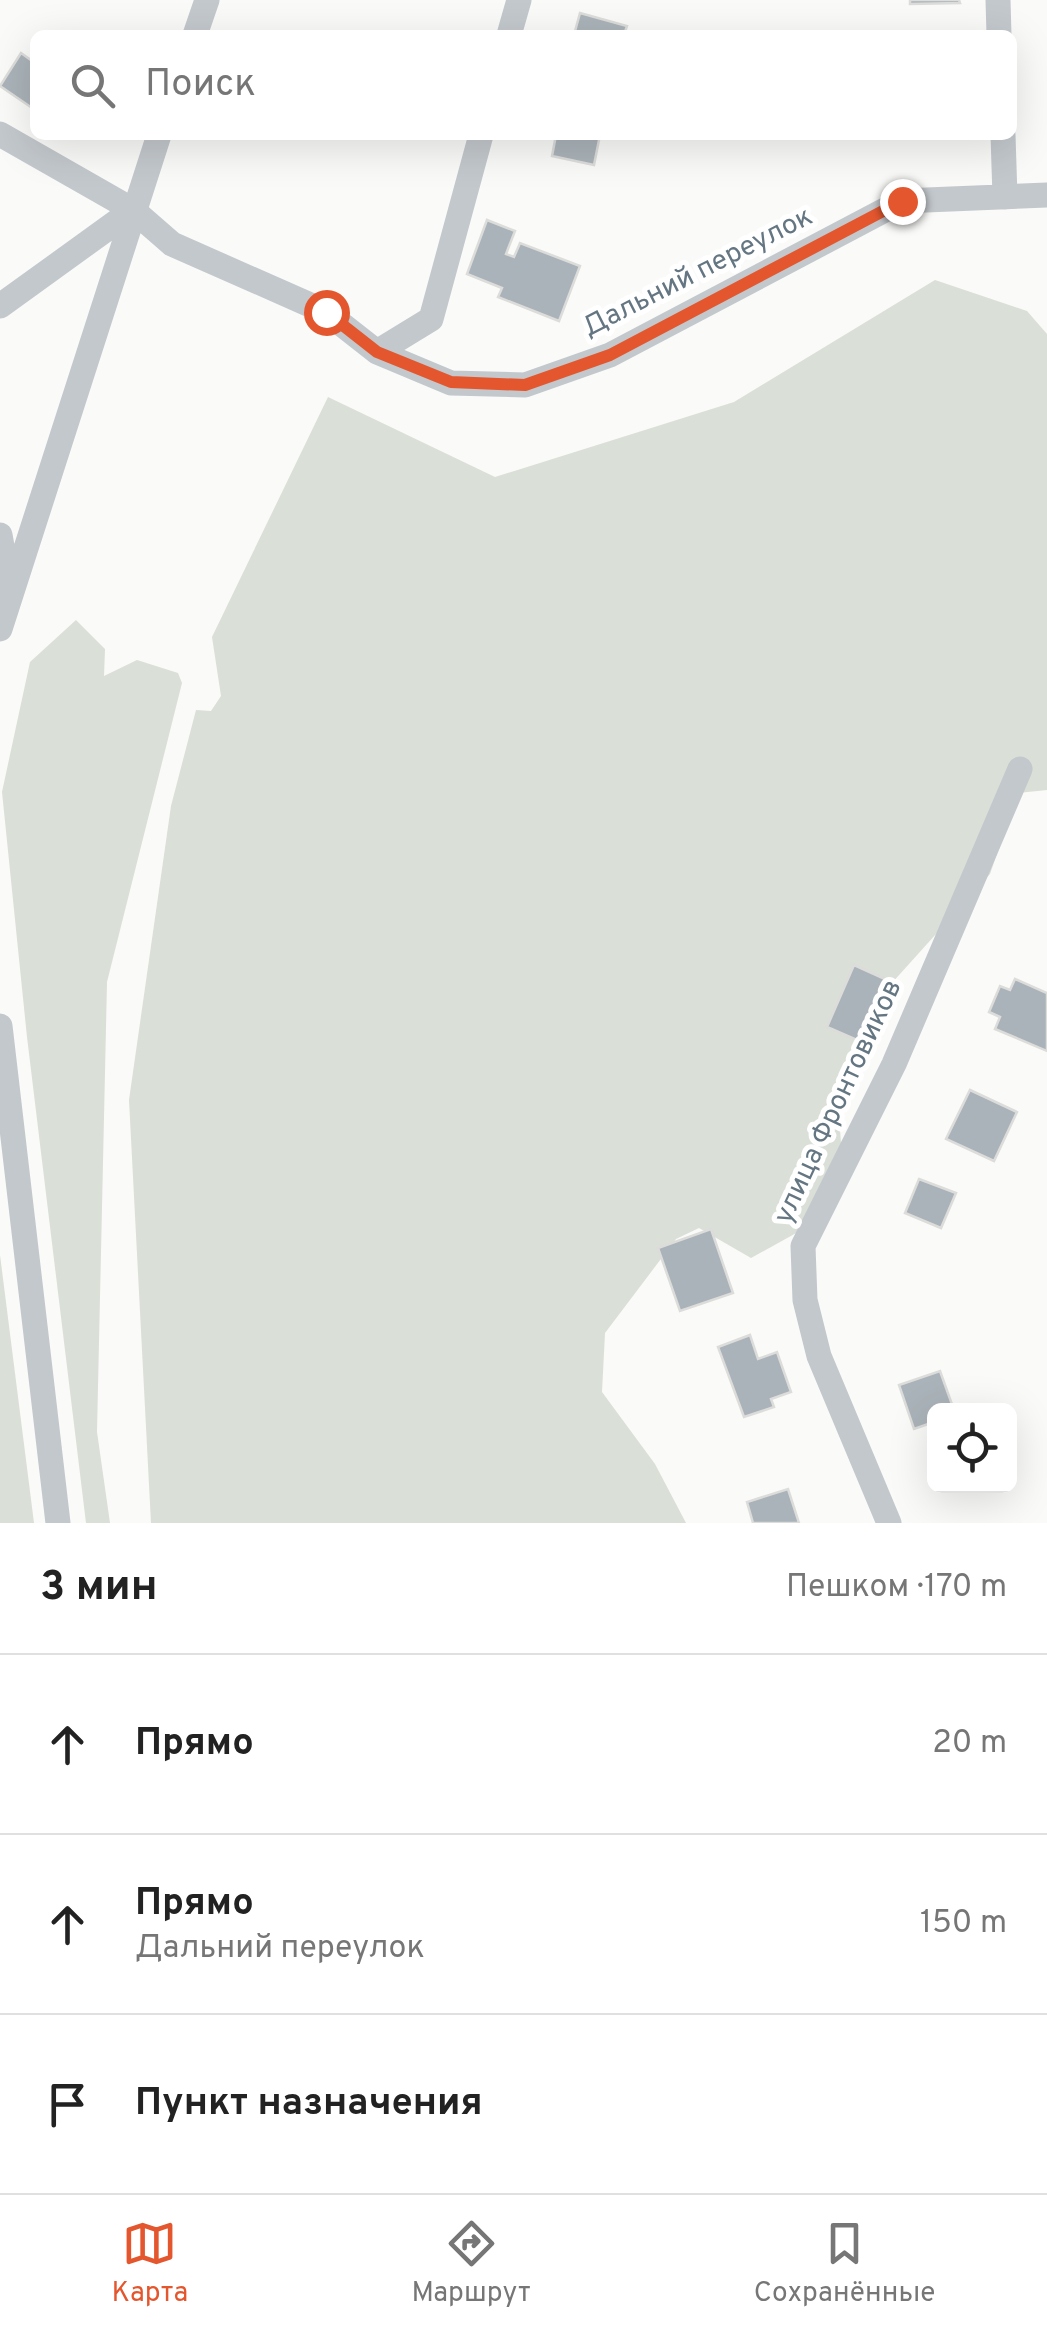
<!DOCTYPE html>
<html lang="ru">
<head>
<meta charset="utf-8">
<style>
	:root { --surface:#fff; --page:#f2f2f2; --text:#222; --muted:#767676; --line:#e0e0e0; --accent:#e4572e }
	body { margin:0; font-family:Overpass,sans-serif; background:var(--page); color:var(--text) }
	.controls { position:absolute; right:30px; bottom:30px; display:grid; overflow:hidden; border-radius:15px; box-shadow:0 10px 40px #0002 }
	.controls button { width:90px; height:90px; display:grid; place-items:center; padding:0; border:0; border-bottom:2px solid var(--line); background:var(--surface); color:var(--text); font:50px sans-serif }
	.stop { position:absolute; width:30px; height:30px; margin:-22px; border:8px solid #e4572e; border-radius:50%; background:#fff }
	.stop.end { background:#e4572e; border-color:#fff; box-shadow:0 2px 10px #0008 }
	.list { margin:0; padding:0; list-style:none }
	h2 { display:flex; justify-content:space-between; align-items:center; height:130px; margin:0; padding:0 40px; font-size:42px }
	h2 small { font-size:32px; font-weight:400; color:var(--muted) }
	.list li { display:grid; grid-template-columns:65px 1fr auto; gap:30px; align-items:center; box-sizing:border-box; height:180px; padding:0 40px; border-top:2px solid var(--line) }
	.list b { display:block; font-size:38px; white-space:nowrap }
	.list p { margin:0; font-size:32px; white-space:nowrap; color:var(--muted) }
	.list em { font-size:32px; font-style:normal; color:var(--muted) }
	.icon { flex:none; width:55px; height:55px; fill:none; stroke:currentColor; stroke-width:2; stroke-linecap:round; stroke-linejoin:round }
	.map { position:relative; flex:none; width:1047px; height:1523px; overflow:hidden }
	.search { position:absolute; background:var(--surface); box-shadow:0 10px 40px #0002; left:30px; right:30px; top:30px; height:110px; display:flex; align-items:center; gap:25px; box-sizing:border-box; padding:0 35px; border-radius:15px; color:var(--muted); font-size:38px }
	.sheet { height:670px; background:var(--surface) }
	nav { display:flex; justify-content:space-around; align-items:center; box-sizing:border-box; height:140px; border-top:2px solid var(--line); background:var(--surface); font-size:28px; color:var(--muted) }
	nav a { display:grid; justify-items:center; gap:5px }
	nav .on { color:var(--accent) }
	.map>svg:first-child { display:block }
	.green { fill:#dadfd7 }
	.building { fill:#aab3b9; stroke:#dcdcda; stroke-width:2.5 }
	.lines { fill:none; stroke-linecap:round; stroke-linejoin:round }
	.minor { stroke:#c3c8cc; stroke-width:25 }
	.route { stroke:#e4572e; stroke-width:12 }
	.labels { text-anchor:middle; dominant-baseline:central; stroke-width:10; stroke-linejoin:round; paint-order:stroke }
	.street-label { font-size:28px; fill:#657683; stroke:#fff }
</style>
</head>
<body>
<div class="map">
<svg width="1047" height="1523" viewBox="0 0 1047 1523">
	<rect width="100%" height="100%" fill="#fafaf8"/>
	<path class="green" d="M935,280L1027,311L1047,334V790L1018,793L990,874L873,1004L837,1083L844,1190L816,1222L751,1258L699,1228L676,1239L605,1333L602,1392L655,1464L686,1523H151L129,1100L171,806L196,710L211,711L221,696L212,637L328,397L495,477L734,402Z
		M76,620L105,649L104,676L137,660L178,673L182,683L107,982L97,1432L110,1523H86L27,1037L2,792L30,662Z
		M0,1255L34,1523H0Z"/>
	<path class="building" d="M910,0H959L960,3L910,4Z
		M580,13L627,26L624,35H574Z
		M21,53L35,63V110L0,86Z
		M556,135H600L594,165L552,156Z
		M487,220L515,231L506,254L514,257L520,243L580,266L559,321L498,297L502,288L467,274Z
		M854,965L885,979L879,992L894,999L873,1047L827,1027Z
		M1015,979L1047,993V1051L995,1029L1000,1017L989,1012L1000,986L1010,990Z
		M970,1090L1017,1112L994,1161L946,1139Z
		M919,1179L956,1193L941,1228L905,1213Z
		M711,1229L733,1293L680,1311L658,1248Z
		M750,1335L758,1359L777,1352L791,1392L771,1399L774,1407L744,1417L718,1347Z
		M940,1371L954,1410H934V1422L914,1429L899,1385Z
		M788,1489L799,1523H753L747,1502Z"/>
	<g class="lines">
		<path class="minor" d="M998,0L999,35
			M195,35L207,0
			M509,35L519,0
			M0,134L133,210L172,244L326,312L377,352L451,383L525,385L610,355L902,201L1047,195
			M1003,135L1005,197
			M0,306L133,210
			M377,352L431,319L481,135
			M0,535L5,563L0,592
			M0,629L159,135
			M0,1026L58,1523
			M889,1523L819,1356L805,1300L803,1246L894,1064L1020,769"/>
	</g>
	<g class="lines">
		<path class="route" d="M326,312L377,352L451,382L525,385L610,355L902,201"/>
	</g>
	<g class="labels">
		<g class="street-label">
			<text transform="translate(698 273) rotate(-27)">Дальний переулок</text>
			<text transform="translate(839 1102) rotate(-65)">улица Фронтовиков</text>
		</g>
	</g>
</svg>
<div class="controls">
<button><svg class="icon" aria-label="locate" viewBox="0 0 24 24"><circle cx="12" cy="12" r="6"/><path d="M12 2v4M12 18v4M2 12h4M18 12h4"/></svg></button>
</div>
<div class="stop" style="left:326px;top:312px"></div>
<div class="stop end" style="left:902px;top:201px"></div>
<div class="search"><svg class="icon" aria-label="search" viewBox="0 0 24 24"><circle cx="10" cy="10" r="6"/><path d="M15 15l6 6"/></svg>Поиск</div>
</div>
<section class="sheet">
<h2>3 мин<small>Пешком · 170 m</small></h2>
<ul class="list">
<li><svg class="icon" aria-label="ahead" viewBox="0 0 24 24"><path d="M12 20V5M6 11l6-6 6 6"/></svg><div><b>Прямо</b></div><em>20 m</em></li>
<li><svg class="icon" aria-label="ahead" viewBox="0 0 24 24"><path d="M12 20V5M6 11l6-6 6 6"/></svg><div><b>Прямо</b><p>Дальний переулок</p></div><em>150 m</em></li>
<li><svg class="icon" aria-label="arrive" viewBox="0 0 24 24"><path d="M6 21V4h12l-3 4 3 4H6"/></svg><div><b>Пункт назначения</b></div></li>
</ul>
</section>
<nav>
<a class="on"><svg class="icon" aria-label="map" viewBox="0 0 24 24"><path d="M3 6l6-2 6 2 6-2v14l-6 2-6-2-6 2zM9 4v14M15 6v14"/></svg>Карта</a>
<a><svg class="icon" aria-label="directions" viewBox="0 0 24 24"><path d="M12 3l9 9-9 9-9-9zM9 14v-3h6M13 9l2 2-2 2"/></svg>Маршрут</a>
<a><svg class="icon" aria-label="saved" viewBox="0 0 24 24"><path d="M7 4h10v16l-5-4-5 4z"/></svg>Сохранённые</a>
</nav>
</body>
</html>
